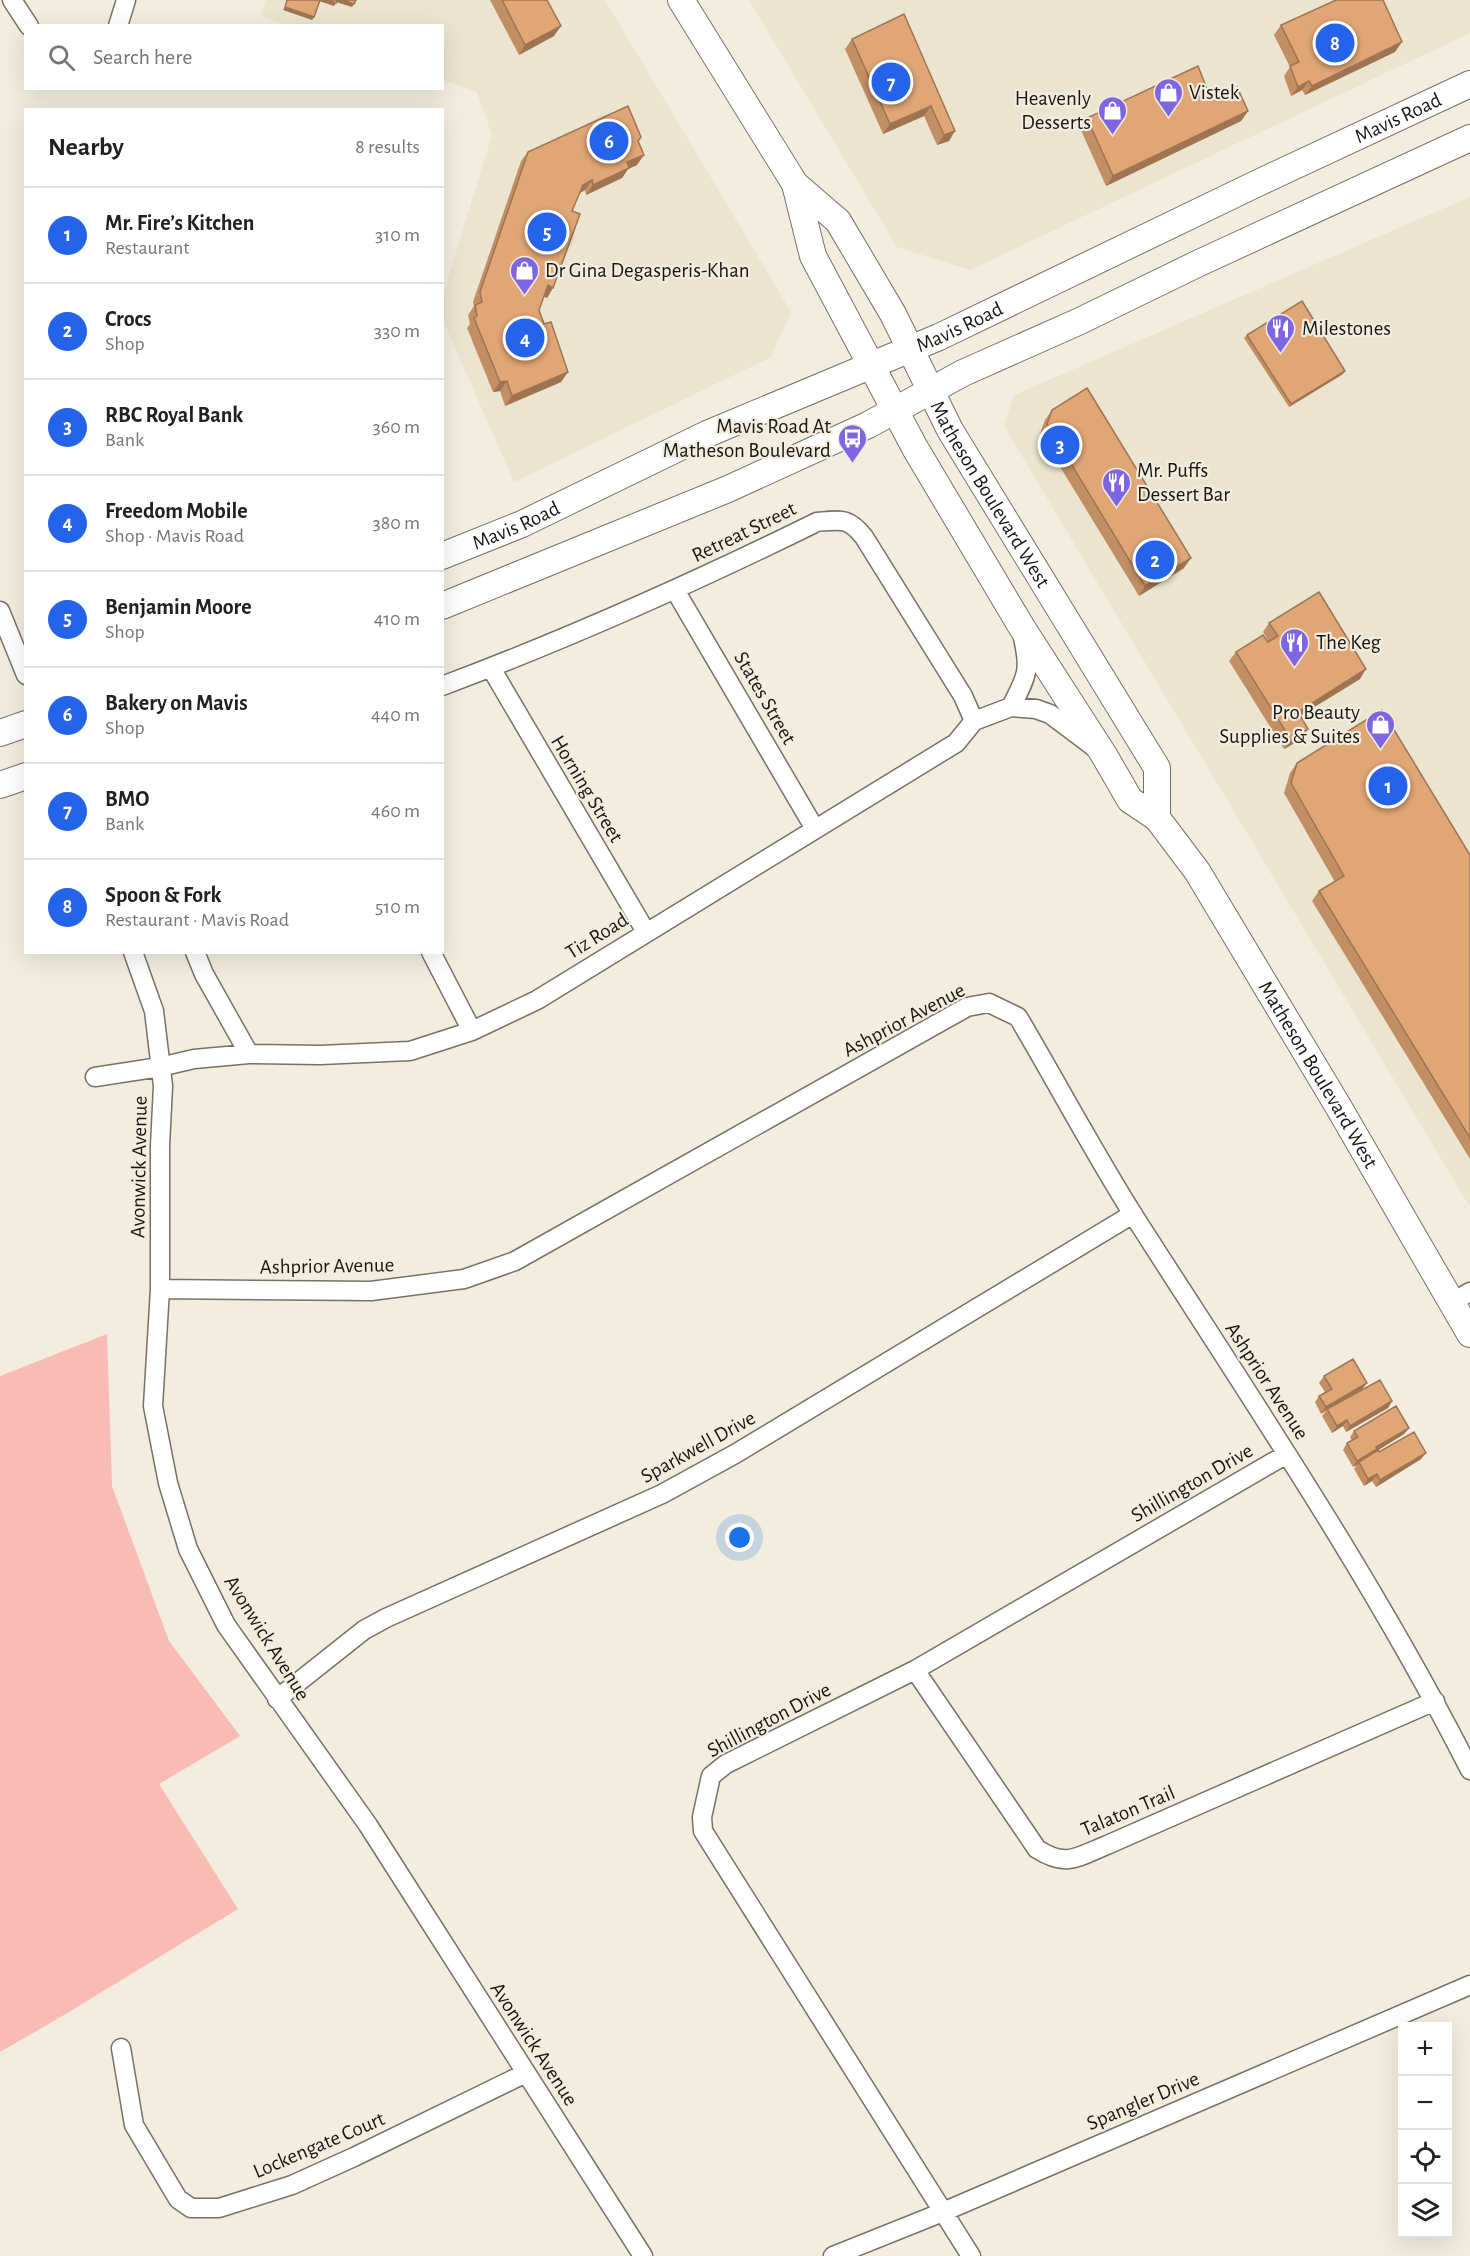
<!DOCTYPE html>
<html lang="en">
<head>
<meta charset="utf-8">
<style>
	:root { --surface:#fff; --page:#f6f6f6; --text:#202124; --muted:#757577; --line:#e0e0e0; --accent:#2563eb }
	body { margin:0; font-family:"Alegreya Sans",sans-serif; background:var(--page); color:var(--text) }
	.controls { position:absolute; right:18px; bottom:18px; display:grid; overflow:hidden; border-radius:0px; box-shadow:0 6px 24px #0002 }
	.controls button { width:54px; height:54px; display:grid; place-items:center; padding:0; border:0; border-bottom:2px solid var(--line); background:var(--surface); color:var(--text); font:30px sans-serif }
	.you { position:absolute; left:740px; top:1538px; width:21px; height:21px; margin:-15px; border:4px solid #fff; border-radius:50%; background:#1a73e8; box-shadow:0 0 0 9px #1a73e833 }
	.badge { display:grid; place-items:center; width:39px; height:39px; border-radius:50%; background:var(--accent); color:#fff; font-size:20px; font-weight:700 }
	.pin { position:absolute; translate:-50% -50%; border:3px solid #fff; box-shadow:0 2px 6px #0006 }
	.list { margin:0; padding:0; list-style:none }
	h2 { display:flex; justify-content:space-between; align-items:center; height:78px; margin:0; padding:0 24px; font-size:26px }
	h2 small { font-size:20px; font-weight:400; color:var(--muted) }
	.list li { display:grid; grid-template-columns:39px 1fr auto; gap:18px; align-items:center; box-sizing:border-box; height:96px; padding:0 24px; border-top:2px solid var(--line) }
	.list b { display:block; font-size:22px; white-space:nowrap }
	.list p { margin:0; font-size:20px; white-space:nowrap; color:var(--muted) }
	.list em { font-size:20px; font-style:normal; color:var(--muted) }
	.icon { flex:none; width:33px; height:33px; fill:none; stroke:currentColor; stroke-width:2; stroke-linecap:round; stroke-linejoin:round }
	.map { position:relative; flex:none; width:1470px; height:2256px; overflow:hidden }
	.search { position:absolute; background:var(--surface); box-shadow:0 6px 24px #0002; left:24px; top:24px; width:420px; height:66px; display:flex; align-items:center; gap:15px; box-sizing:border-box; padding:0 21px; border-radius:0px; color:var(--muted); font-size:22px }
	.panel { position:absolute; background:var(--surface); box-shadow:0 6px 24px #0002; left:24px; top:108px; width:420px; height:846px; border-radius:0px }
	.map>svg:first-child { display:block }
	.built { fill:#ebe4ce }
	.green { fill:#f9bcb4 }
	.lines { fill:none; stroke-linecap:round; stroke-linejoin:round }
	.street-casing { stroke:#767265; stroke-width:21 }
	.secondary-casing { stroke:#767265; stroke-width:28 }
	.street { stroke:#fff; stroke-width:18 }
	.secondary { stroke:#fff; stroke-width:26 }
	.wall { fill:#c28f65 }
	.shaded-wall { fill:#9e7453 }
	.building { fill:#e1a676; stroke:#9e7453; stroke-width:1.5 }
	.labels { text-anchor:middle; dominant-baseline:central; stroke-width:4.5; stroke-linejoin:round; paint-order:stroke }
	.poi-label { font-size:21px; fill:#191712; stroke:#f2eddf; text-anchor:start }
	.street-label { font-size:21px; fill:#191712; stroke:#f2eddf }
</style>
</head>
<body>
<div class="map">
<svg width="1470" height="2256" viewBox="0 0 1470 2256">
	<rect width="100%" height="100%" fill="#f2eddf"/>
	<path class="built" d="M266,0H605L791,312L771,357L514,482L443,320V295L492,135L477,92L443,80L442,26H289L260,16Z
		M749,0H1470V33L970,270L897,247Z
		M1470,197V1207L1004,426L1014,395Z"/>
	<path class="green" d="M107,1334L112,1486L169,1641L240,1736L159,1784L238,1909L64,2015L0,2052V1376Z"/>
	<g class="lines">
		<defs>
			<path id="street" d="M12,0L29,26
				M118,26L126,0
				M675,590L815,829
				M0,611L26,675
				M491,668L646,932
				M442,686C570,638 695,582 817,522C841,520 848,517 864,537L963,696L974,721
				M1011,707C1026,677 1031,672 1023,638
				M133,952L154,1011L163,1086L160,1146V1289L153,1406L168,1483L188,1549L226,1625L368,1825L643,2256
				M195,952L204,974L249,1054
				M431,952L472,1031
				M95,1077L160,1067L194,1059L249,1054L320,1055L410,1051L472,1031L537,1000L956,743L974,721L1011,707L1036,709L1050,714L1094,747
				M160,1289L371,1291L464,1279L515,1261L967,1007L989,1003L1018,1017C1057,1083 1093,1151 1134,1216C1250,1397 1373,1579 1470,1770
				M1452,1302L1470,1292
				M915,1670L1037,1849C1067,1868 1077,1857 1107,1845L1435,1701
				M277,1699L364,1630L386,1618L662,1494L735,1454L1133,1214
				M121,2048L134,2125L178,2199L191,2208H219L292,2185L354,2157L526,2073
				M833,2256L943,2212L1470,1985
				M971,2256L703,1831L702,1817L711,1776L726,1764L915,1670L1287,1454"/>
			<g id="secondary">
				<path id="s1" d="M681,0L795,184L838,221L893,314L950,430L1157,768V818"/>
				<path id="s2" d="M795,184L813,256L915,448L1021,626L1104,755L1130,800L1157,818L1197,871L1338,1106L1470,1334"/>
				<path id="s3" d="M442,556L522,524L707,434L939,337L1258,183L1470,84"/>
				<path d="M442,606L728,489L868,425L963,373L1080,321L1197,264L1470,138"/>
				<path d="M0,733L26,724"/>
				<path d="M0,785L26,776"/>
			</g>
		</defs>
		<use href="#street" class="street-casing"/>
		<use href="#secondary" class="secondary-casing"/>
		<use href="#street" class="street"/>
		<use href="#secondary" class="secondary"/>
	</g>
	<path class="wall" d="M490,0H547L554,36L519,55Z
		M904,14L949,141L937,145L924,116L883,134L845,49L852,39Z
		M1281,25L1395,52L1305,95L1302,90L1291,96L1284,76L1290,67L1274,35Z
		M1211,99L1248,111L1241,121L1106,186L1080,128L1087,118Z
		M638,141L637,165L628,169L622,178L586,195L585,190L580,193L572,211L547,298L544,296L539,310L544,324L568,372L561,382L505,406L500,391L493,392L467,328L470,324L468,315L474,306L473,302L521,161L528,152Z
		M1247,335L1343,374L1289,407L1244,338Z
		M1052,410L1184,568L1139,596L1040,434L1045,420Z
		M1269,623L1360,679L1300,716L1302,739L1284,749L1229,661L1236,652L1269,642L1263,632Z
		M1297,763L1470,855V1159L1312,901L1319,891L1335,882L1284,793L1290,773Z
		M1324,1376L1367,1383L1362,1389L1392,1401L1388,1408L1346,1432L1343,1426L1332,1433L1322,1416L1326,1411L1321,1414L1315,1402L1319,1396L1325,1392L1319,1383Z
		M1409,1428L1404,1434L1375,1452L1421,1459L1376,1487L1372,1481L1364,1486L1354,1469L1357,1465L1353,1467L1343,1450L1347,1443L1352,1441L1350,1437L1354,1431Z"/>
	<path class="shaded-wall" d="M319,0H328L336,3L334,6L319,1Z
		M337,0H343L354,4L352,7L336,2Z
		M285,7L314,17L312,20L283,10Z
		M561,26L554,36L519,55L525,45Z
		M1402,42L1395,52L1305,95L1312,86Z
		M1309,81L1302,90L1291,96L1298,87Z
		M931,106L924,116L883,134L890,124Z
		M1248,111L1241,121L1106,186L1113,176Z
		M955,131L949,141L937,145L944,135Z
		M644,155L637,165L628,169L622,178L586,195L593,185L627,162Z
		M592,180L585,190L576,195L583,185Z
		M548,285L553,288L547,298L541,295Z
		M1345,371L1343,374L1289,407L1291,404Z
		M568,372L561,382L505,406L512,396Z
		M507,381L500,391L493,392L500,382Z
		M1191,558L1184,568L1139,596L1145,586Z
		M1366,669L1360,679L1291,721L1298,712Z
		M1308,729L1302,739L1284,749L1291,740Z
		M1367,1383L1362,1389L1327,1409L1321,1414L1326,1407Z
		M1392,1401L1388,1408L1346,1432L1350,1426Z
		M1347,1420L1343,1426L1332,1433L1337,1426Z
		M1409,1428L1404,1434L1359,1462L1357,1465L1353,1467L1357,1461L1376,1447Z
		M1426,1453L1421,1459L1376,1487L1380,1480Z
		M1377,1474L1372,1481L1364,1486L1368,1479Z"/>
	<path class="building" d="M287,0H320L314,17L285,7Z
		M328,0H337L336,3Z
		M343,0H356L354,4Z
		M502,0H547L561,26L525,45Z
		M1336,0H1383L1402,42L1312,86L1309,81L1298,87L1290,66L1299,62L1281,25Z
		M904,14L955,131L944,135L931,106L890,124L852,39Z
		M1198,66L1211,99L1237,87L1248,111L1113,176L1087,118Z
		M628,106L641,137L638,141L644,155L627,162L629,168L593,185L592,180L583,185L572,211L580,214L553,288L548,285L539,310L544,324L551,322L568,372L512,396L507,381L500,382L474,318L477,316L475,305L482,302L480,292L528,152Z
		M1302,301L1345,371L1291,404L1247,335Z
		M1087,388L1191,558L1145,586L1047,424L1052,410Z
		M1319,592L1366,669L1298,712L1308,729L1291,740L1236,652L1263,635L1268,642L1278,636L1269,623Z
		M1382,710L1470,855V1138L1319,891L1344,876L1291,783L1297,763Z
		M1353,1359L1367,1383L1326,1407L1319,1396L1332,1389L1324,1376Z
		M1380,1380L1392,1401L1350,1426L1347,1420L1337,1426L1327,1409Z
		M1396,1406L1409,1428L1376,1447L1377,1449L1357,1461L1347,1443L1358,1437L1354,1431Z
		M1414,1432L1426,1453L1380,1480L1377,1474L1368,1479L1359,1462L1378,1450L1379,1452Z"/>
	<defs>
		<symbol id="shop-pin" viewBox="-11 -11 22 30"><path d="M0 17L-7.5 6A9.5 9.5 0 1 1 7.5 6Z" fill="#7e66e1" stroke="#f2eddf"/><path d="M-5-2.5h2.3a2.7 3.5 0 0 1 5.4 0H5L5.5 6h-11ZM-1.5-2.5h3a1.5 2.3 0 0 0-3 0Z" fill="#fff"/></symbol>
		<symbol id="restaurant-pin" viewBox="-11 -11 22 30"><path d="M0 17L-7.5 6A9.5 9.5 0 1 1 7.5 6Z" fill="#7e66e1" stroke="#f2eddf"/><path d="M-5-6h1v4h1v-4h1v4h1v-4h1v5L-1.5 .5V6h-2V.5L-5-1ZM5-6V6H3V1.5H1.5Q1.5-4 5-6Z" fill="#fff"/></symbol>
		<symbol id="bus-pin" viewBox="-11 -11 22 30"><path d="M0 17L-7.5 6A9.5 9.5 0 1 1 7.5 6Z" fill="#7e66e1" stroke="#f2eddf"/><path d="M-5-6H5V4H4V6H2V4H-2V6H-4V4H-5ZM-3.5-4V0h7V-4ZM-3.5 1.2v1.5H-2V1.2ZM2 1.2v1.5H3.5V1.2Z" fill="#fff"/></symbol>
	</defs>
	<g fill-rule="evenodd">
		<use href="#shop-pin" x="1152" y="76" width="33" height="45"/>
		<use href="#shop-pin" x="1096" y="94" width="33" height="45"/>
		<use href="#shop-pin" x="508" y="254" width="33" height="45"/>
		<use href="#restaurant-pin" x="1264" y="312" width="33" height="45"/>
		<use href="#bus-pin" x="836" y="422" width="33" height="45"/>
		<use href="#restaurant-pin" x="1100" y="466" width="33" height="45"/>
		<use href="#restaurant-pin" x="1278" y="626" width="33" height="45"/>
		<use href="#shop-pin" x="1364" y="708" width="33" height="45"/>
	</g>
	<g class="labels">
		<g class="poi-label">
			<text x="1189" y="92">Vistek</text>
			<text x="1091" y="98" text-anchor="end">Heavenly<tspan x="1091" dy="24">Desserts</tspan></text>
			<text x="545" y="270">Dr Gina Degasperis-Khan</text>
			<text x="1302" y="328">Milestones</text>
			<text x="831" y="426" text-anchor="end">Mavis Road At<tspan x="831" dy="24">Matheson Boulevard</tspan></text>
			<text x="1137" y="470">Mr. Puffs<tspan x="1137" dy="24">Dessert Bar</tspan></text>
			<text x="1316" y="642">The Keg</text>
			<text x="1360" y="712" text-anchor="end">Pro Beauty<tspan x="1360" dy="24">Supplies &amp; Suites</tspan></text>
		</g>
		<g class="street-label">
			<text stroke="none"><textPath href="#s3" startOffset="1052">Mavis Road</textPath></text>
			<text stroke="none"><textPath href="#s3" startOffset="566">Mavis Road</textPath></text>
			<text stroke="none"><textPath href="#s1" startOffset="586">Matheson Boulevard West</textPath></text>
			<text stroke="none"><textPath href="#s3" startOffset="80">Mavis Road</textPath></text>
			<text transform="translate(744 532) rotate(-26)">Retreat Street</text>
			<text transform="translate(765 698) rotate(60)">States Street</text>
			<text transform="translate(587 789) rotate(59)">Horning Street</text>
			<text transform="translate(597 936) rotate(-32)">Tiz Road</text>
			<text transform="translate(904 1020) rotate(-28)">Ashprior Avenue</text>
			<text stroke="none"><textPath href="#s2" startOffset="1040">Matheson Boulevard West</textPath></text>
			<text transform="translate(139 1167) rotate(-89)">Avonwick Avenue</text>
			<text transform="translate(327 1266) rotate(-1)">Ashprior Avenue</text>
			<text transform="translate(1267 1381) rotate(57)">Ashprior Avenue</text>
			<text transform="translate(698 1447) rotate(-29)">Sparkwell Drive</text>
			<text transform="translate(1192 1483) rotate(-30)">Shillington Drive</text>
			<text transform="translate(267 1638) rotate(58)">Avonwick Avenue</text>
			<text transform="translate(769 1720) rotate(-28)">Shillington Drive</text>
			<text transform="translate(1128 1811) rotate(-23)">Talaton Trail</text>
			<text transform="translate(534 2044) rotate(57)">Avonwick Avenue</text>
			<text transform="translate(1143 2101) rotate(-23)">Spangler Drive</text>
			<text transform="translate(319 2145) rotate(-23)">Lockengate Court</text>
		</g>
	</g>
</svg>
<div class="controls">
<button>+</button>
<button>−</button>
<button><svg class="icon" aria-label="locate" viewBox="0 0 24 24"><circle cx="12" cy="12" r="6"/><path d="M12 2v4M12 18v4M2 12h4M18 12h4"/></svg></button>
<button><svg class="icon" aria-label="layers" viewBox="0 0 24 24"><path d="M12 4l9 5-9 5-9-5zM3 14l9 5 9-5"/></svg></button>
</div>
<div class="you"></div>
<div class="pin badge" style="left:1388px;top:786px">1</div>
<div class="pin badge" style="left:1155px;top:560px">2</div>
<div class="pin badge" style="left:1060px;top:445px">3</div>
<div class="pin badge" style="left:525px;top:338px">4</div>
<div class="pin badge" style="left:547px;top:232px">5</div>
<div class="pin badge" style="left:609px;top:141px">6</div>
<div class="pin badge" style="left:891px;top:82px">7</div>
<div class="pin badge" style="left:1335px;top:43px">8</div>
<div class="search"><svg class="icon" aria-label="search" viewBox="0 0 24 24"><circle cx="10" cy="10" r="6"/><path d="M15 15l6 6"/></svg>Search here</div>
<section class="panel">
<h2>Nearby<small>8 results</small></h2>
<ul class="list">
<li><span class="badge">1</span><div><b>Mr. Fire’s Kitchen</b><p>Restaurant</p></div><em>310 m</em></li>
<li><span class="badge">2</span><div><b>Crocs</b><p>Shop</p></div><em>330 m</em></li>
<li><span class="badge">3</span><div><b>RBC Royal Bank</b><p>Bank</p></div><em>360 m</em></li>
<li><span class="badge">4</span><div><b>Freedom Mobile</b><p>Shop · Mavis Road</p></div><em>380 m</em></li>
<li><span class="badge">5</span><div><b>Benjamin Moore</b><p>Shop</p></div><em>410 m</em></li>
<li><span class="badge">6</span><div><b>Bakery on Mavis</b><p>Shop</p></div><em>440 m</em></li>
<li><span class="badge">7</span><div><b>BMO</b><p>Bank</p></div><em>460 m</em></li>
<li><span class="badge">8</span><div><b>Spoon &amp; Fork</b><p>Restaurant · Mavis Road</p></div><em>510 m</em></li>
</ul>
</section>
</div>
</body>
</html>
